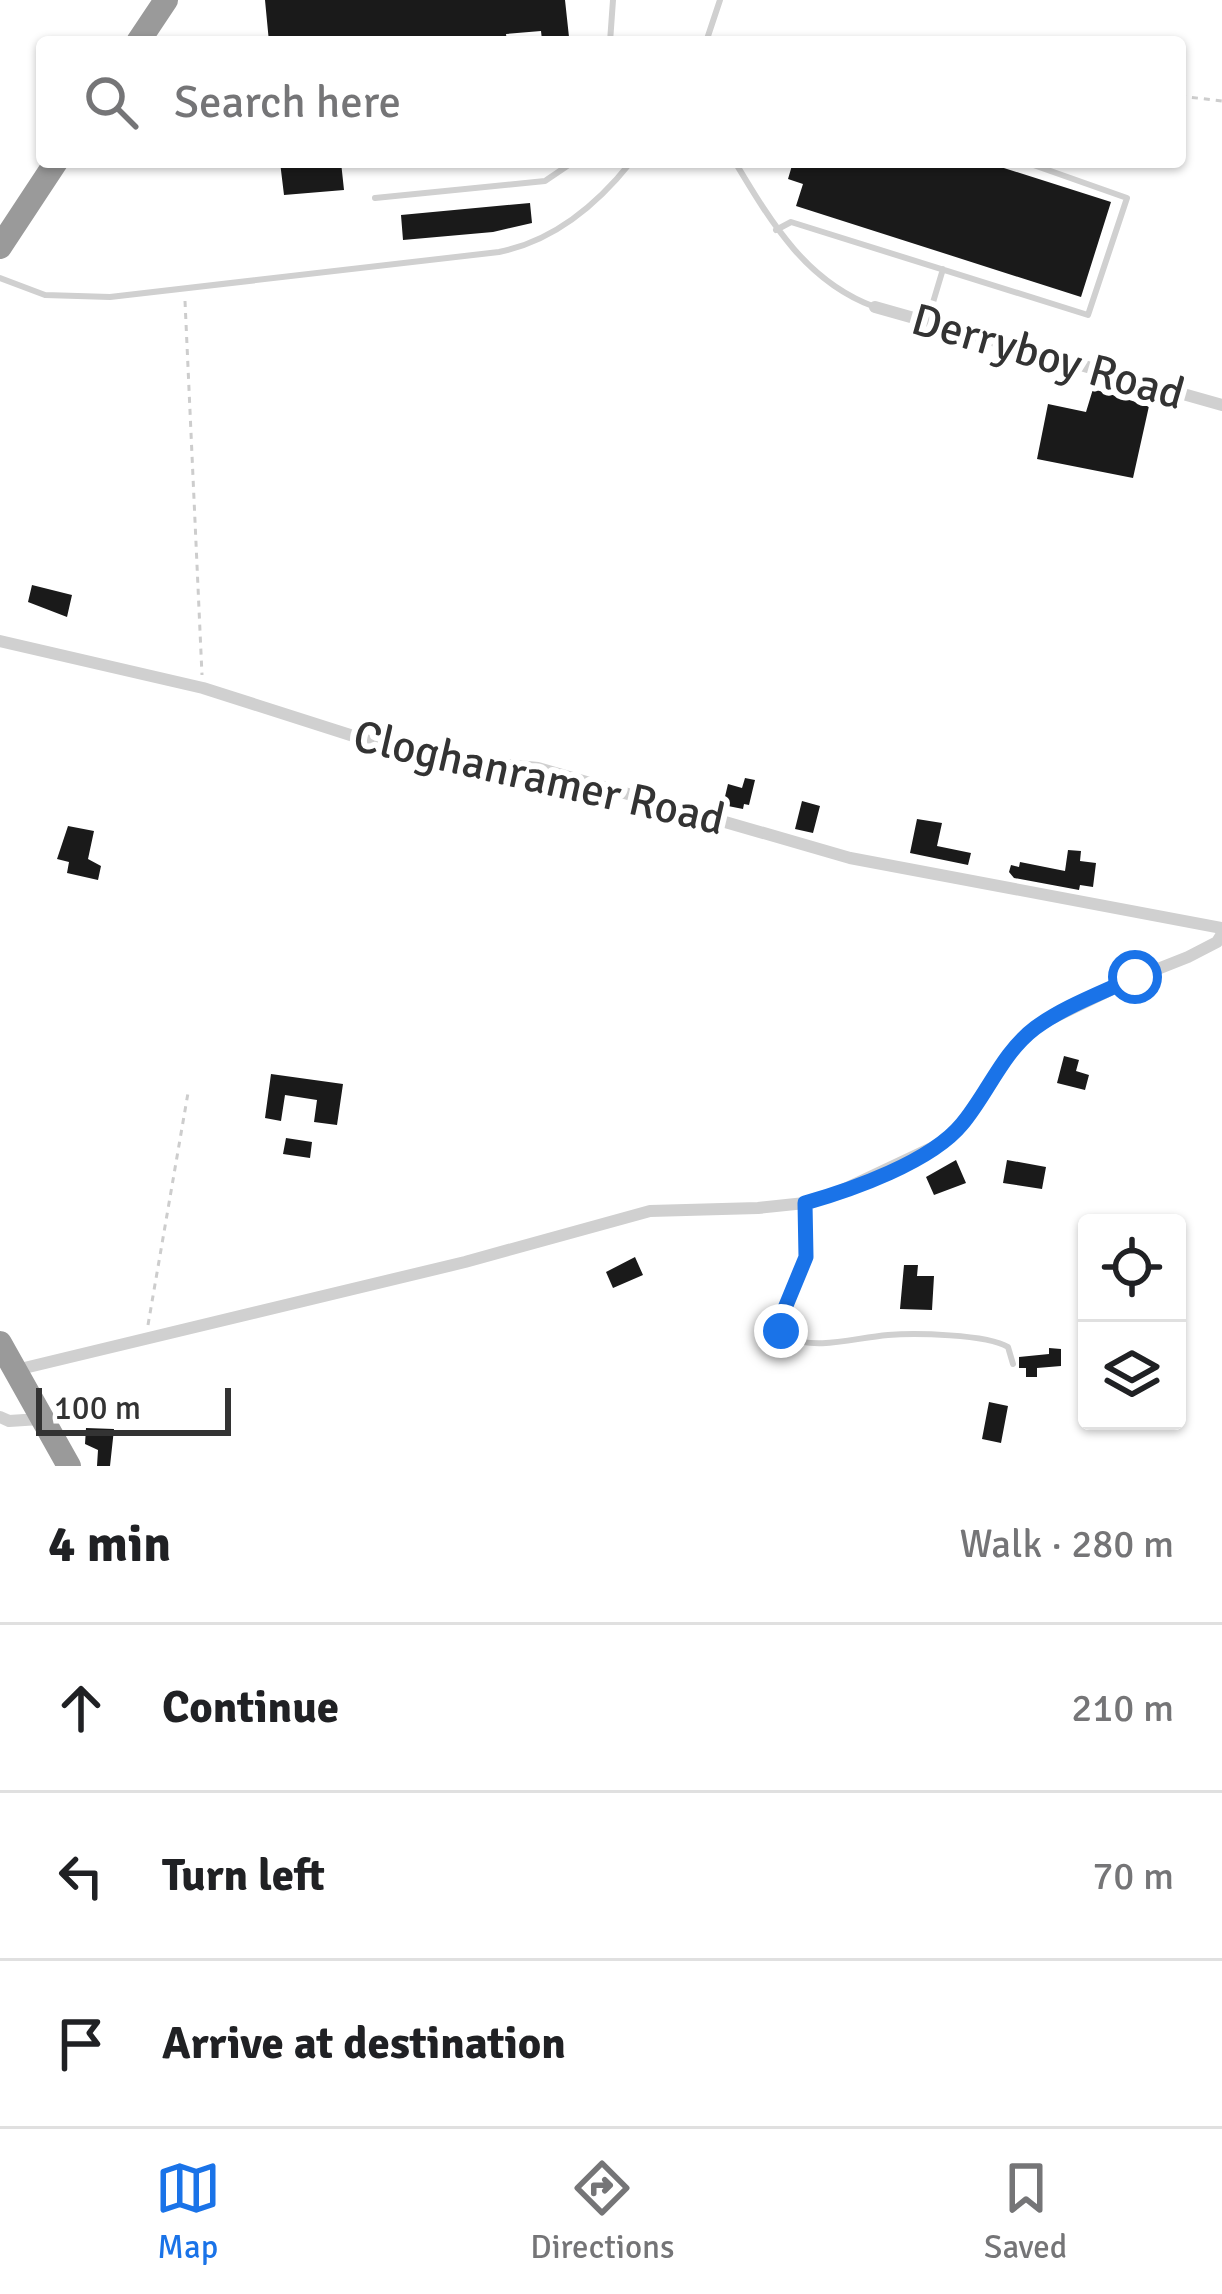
<!DOCTYPE html>
<html lang="en">
<head>
<meta charset="utf-8">
<style>
	:root { --surface:#fff; --page:#f6f6f6; --text:#202124; --muted:#757577; --line:#e0e0e0; --accent:#1a73e8 }
	body { margin:0; font-family:Signika,sans-serif; background:var(--page); color:var(--text) }
	.controls { position:absolute; right:36px; bottom:36px; display:grid; overflow:hidden; border-radius:12px; box-shadow:0 3px 9px #0004 }
	.controls button { width:108px; height:108px; display:grid; place-items:center; padding:0; border:0; border-bottom:3px solid var(--line); background:var(--surface); color:var(--text); font:60px sans-serif }
	.scale { position:absolute; left:36px; bottom:30px; width:195px; box-sizing:border-box; padding-left:12px; border:6px solid #333; border-top:0; font-size:33px; line-height:42px; white-space:nowrap; color:#333; -webkit-text-stroke:9px #fff; paint-order:stroke }
	.stop { position:absolute; width:36px; height:36px; margin:-27px; border:9px solid #1a73e8; border-radius:50%; background:#fff }
	.stop.end { background:#1a73e8; border-color:#fff; box-shadow:0 3px 12px #0008 }
	.list { margin:0; padding:0; list-style:none }
	h2 { display:flex; justify-content:space-between; align-items:center; height:156px; margin:0; padding:0 48px; font-size:51px }
	h2 small { font-size:39px; font-weight:400; color:var(--muted) }
	.list li { display:grid; grid-template-columns:78px 1fr auto; gap:36px; align-items:center; box-sizing:border-box; height:168px; padding:0 48px; border-top:3px solid var(--line) }
	.list b { display:block; font-size:45px; white-space:nowrap }
	.list em { font-size:39px; font-style:normal; color:var(--muted) }
	.icon { flex:none; width:66px; height:66px; fill:none; stroke:currentColor; stroke-width:2; stroke-linecap:round; stroke-linejoin:round }
	.map { position:relative; flex:none; width:1222px; height:1466px; overflow:hidden }
	.search { position:absolute; background:var(--surface); box-shadow:0 3px 9px #0004; left:36px; right:36px; top:36px; height:132px; display:flex; align-items:center; gap:30px; box-sizing:border-box; padding:0 42px; border-radius:12px; color:var(--muted); font-size:45px }
	.sheet { height:660px; background:var(--surface) }
	nav { display:flex; justify-content:space-around; align-items:center; box-sizing:border-box; height:168px; border-top:3px solid var(--line); background:var(--surface); font-size:33px; color:var(--muted) }
	nav a { display:grid; justify-items:center; gap:6px }
	nav .on { color:var(--accent) }
	.map>svg:first-child { display:block }
	.building { fill:#1a1a1a }
	.lines { fill:none; stroke-linecap:round; stroke-linejoin:round }
	.path { stroke:#cdcdcd; stroke-width:3; stroke-dasharray:6 6; stroke-linecap:butt }
	.lane { stroke:#d0d0d0; stroke-width:6 }
	.street { stroke:#d0d0d0; stroke-width:12 }
	.highway { stroke:#9a9a9a; stroke-width:24 }
	.route { stroke:#1a73e8; stroke-width:15 }
	.labels { text-anchor:middle; dominant-baseline:central; stroke-width:12; stroke-linejoin:round; paint-order:stroke }
	.street-label { font-size:45px; fill:#333; stroke:#fff }
</style>
</head>
<body>
<div class="map">
<svg width="1222" height="1466" viewBox="0 0 1222 1466">
	<rect width="100%" height="100%" fill="#fff"/>
	<path class="building" d="M265,0H565L569,37L542,40L541,31L506,34L507,42H269Z
		M280,162H341L344,190L284,195Z
		M793,162H985L1111,202L1081,297L796,206L803,184L788,179Z
		M530,203L532,223L493,232L403,240L401,215Z
		M1093,389L1149,406L1133,478L1037,459L1048,404L1086,412Z
		M32,585L72,595L67,617L28,602Z
		M745,778L755,780L749,805L744,804L743,809L723,805L728,784L742,788Z
		M802,801L820,806L813,833L795,829Z
		M917,819L942,823L937,846L971,853L968,865L910,853Z
		M68,826L94,831L88,859L101,866L98,880L67,873L69,862L57,859Z
		M1068,850L1081,851L1080,861L1096,863L1093,887L1080,885L1079,890L1014,878L1009,872L1011,865L1019,867L1020,862L1065,871Z
		M1064,1056L1079,1060L1076,1071L1089,1075L1085,1090L1057,1083Z
		M271,1074L343,1084L337,1125L314,1122L317,1100L285,1095L281,1121L265,1118Z
		M286,1138L312,1142L310,1158L283,1154Z
		M956,1160L966,1183L934,1195L926,1177Z
		M1007,1160L1046,1167L1042,1189L1003,1183Z
		M635,1257L643,1275L613,1288L606,1272Z
		M904,1265H918L917,1276H934L932,1310L900,1309Z
		M1049,1348L1061,1349V1366L1037,1368V1377H1026V1368H1019V1357L1049,1354Z
		M989,1402L1008,1406L1001,1443L982,1439Z
		M86,1428L114,1429L110,1466H97L98,1450L85,1444Z"/>
	<g class="lines">
		<path class="path" d="M1180,96L1222,101
			M185,301L202,675
			M148,1325L188,1093L184,1092"/>
		<path class="lane" d="M610,42L613,0
			M706,42L720,0
			M735,162C771,222 806,282 875,307
			M375,198L545,181L573,162
			M776,230L791,222L1088,315L1127,198L1025,162
			M0,278L45,295L110,297L499,252C554,241 596,206 631,162
			M928,319L943,269
			M805,1204L806,1257L778,1325L786,1338C820,1350 853,1338 888,1335C914,1333 987,1334 1008,1347L1013,1364"/>
		<path class="street" d="M875,307L1222,405
			M0,641L203,688L416,756L538,768L850,858L1222,928
			M16,1370L465,1262L650,1211L758,1208L805,1203L830,1196L938,1145L959,1128L1010,1053L1036,1026L1135,978L1188,957L1217,942L1222,934
			M0,1417L9,1421L40,1419"/>
		<path class="highway" d="M138,42L166,0
			M0,247L56,162
			M0,1343L69,1466"/>
	</g>
	<g class="lines">
		<path class="route" d="M781,1331L778,1325L806,1257L805,1203C851,1190 931,1162 962,1124C988,1093 1002,1053 1035,1028C1065,1006 1102,993 1135,977"/>
	</g>
	<g class="labels">
		<g class="street-label">
			<text transform="translate(1048 357) rotate(16)">Derryboy Road</text>
			<text transform="translate(539 778) rotate(13)">Cloghanramer Road</text>
		</g>
	</g>
</svg>
<div class="controls">
<button><svg class="icon" aria-label="locate" viewBox="0 0 24 24"><circle cx="12" cy="12" r="6"/><path d="M12 2v4M12 18v4M2 12h4M18 12h4"/></svg></button>
<button><svg class="icon" aria-label="layers" viewBox="0 0 24 24"><path d="M12 4l9 5-9 5-9-5zM3 14l9 5 9-5"/></svg></button>
</div>
<div class="scale">100 m</div>
<div class="stop" style="left:1135px;top:977px"></div>
<div class="stop end" style="left:781px;top:1331px"></div>
<div class="search"><svg class="icon" aria-label="search" viewBox="0 0 24 24"><circle cx="10" cy="10" r="6"/><path d="M15 15l6 6"/></svg>Search here</div>
</div>
<section class="sheet">
<h2>4 min<small>Walk · 280 m</small></h2>
<ul class="list">
<li><svg class="icon" aria-label="ahead" viewBox="0 0 24 24"><path d="M12 20V5M6 11l6-6 6 6"/></svg><div><b>Continue</b></div><em>210 m</em></li>
<li><svg class="icon" aria-label="left" viewBox="0 0 24 24"><path d="M17 20v-9H6M10 6l-5 5 5 5"/></svg><div><b>Turn left</b></div><em>70 m</em></li>
<li><svg class="icon" aria-label="arrive" viewBox="0 0 24 24"><path d="M6 21V4h12l-3 4 3 4H6"/></svg><div><b>Arrive at destination</b></div></li>
</ul>
</section>
<nav>
<a class="on"><svg class="icon" aria-label="map" viewBox="0 0 24 24"><path d="M3 6l6-2 6 2 6-2v14l-6 2-6-2-6 2zM9 4v14M15 6v14"/></svg>Map</a>
<a><svg class="icon" aria-label="directions" viewBox="0 0 24 24"><path d="M12 3l9 9-9 9-9-9zM9 14v-3h6M13 9l2 2-2 2"/></svg>Directions</a>
<a><svg class="icon" aria-label="saved" viewBox="0 0 24 24"><path d="M7 4h10v16l-5-4-5 4z"/></svg>Saved</a>
</nav>
</body>
</html>
